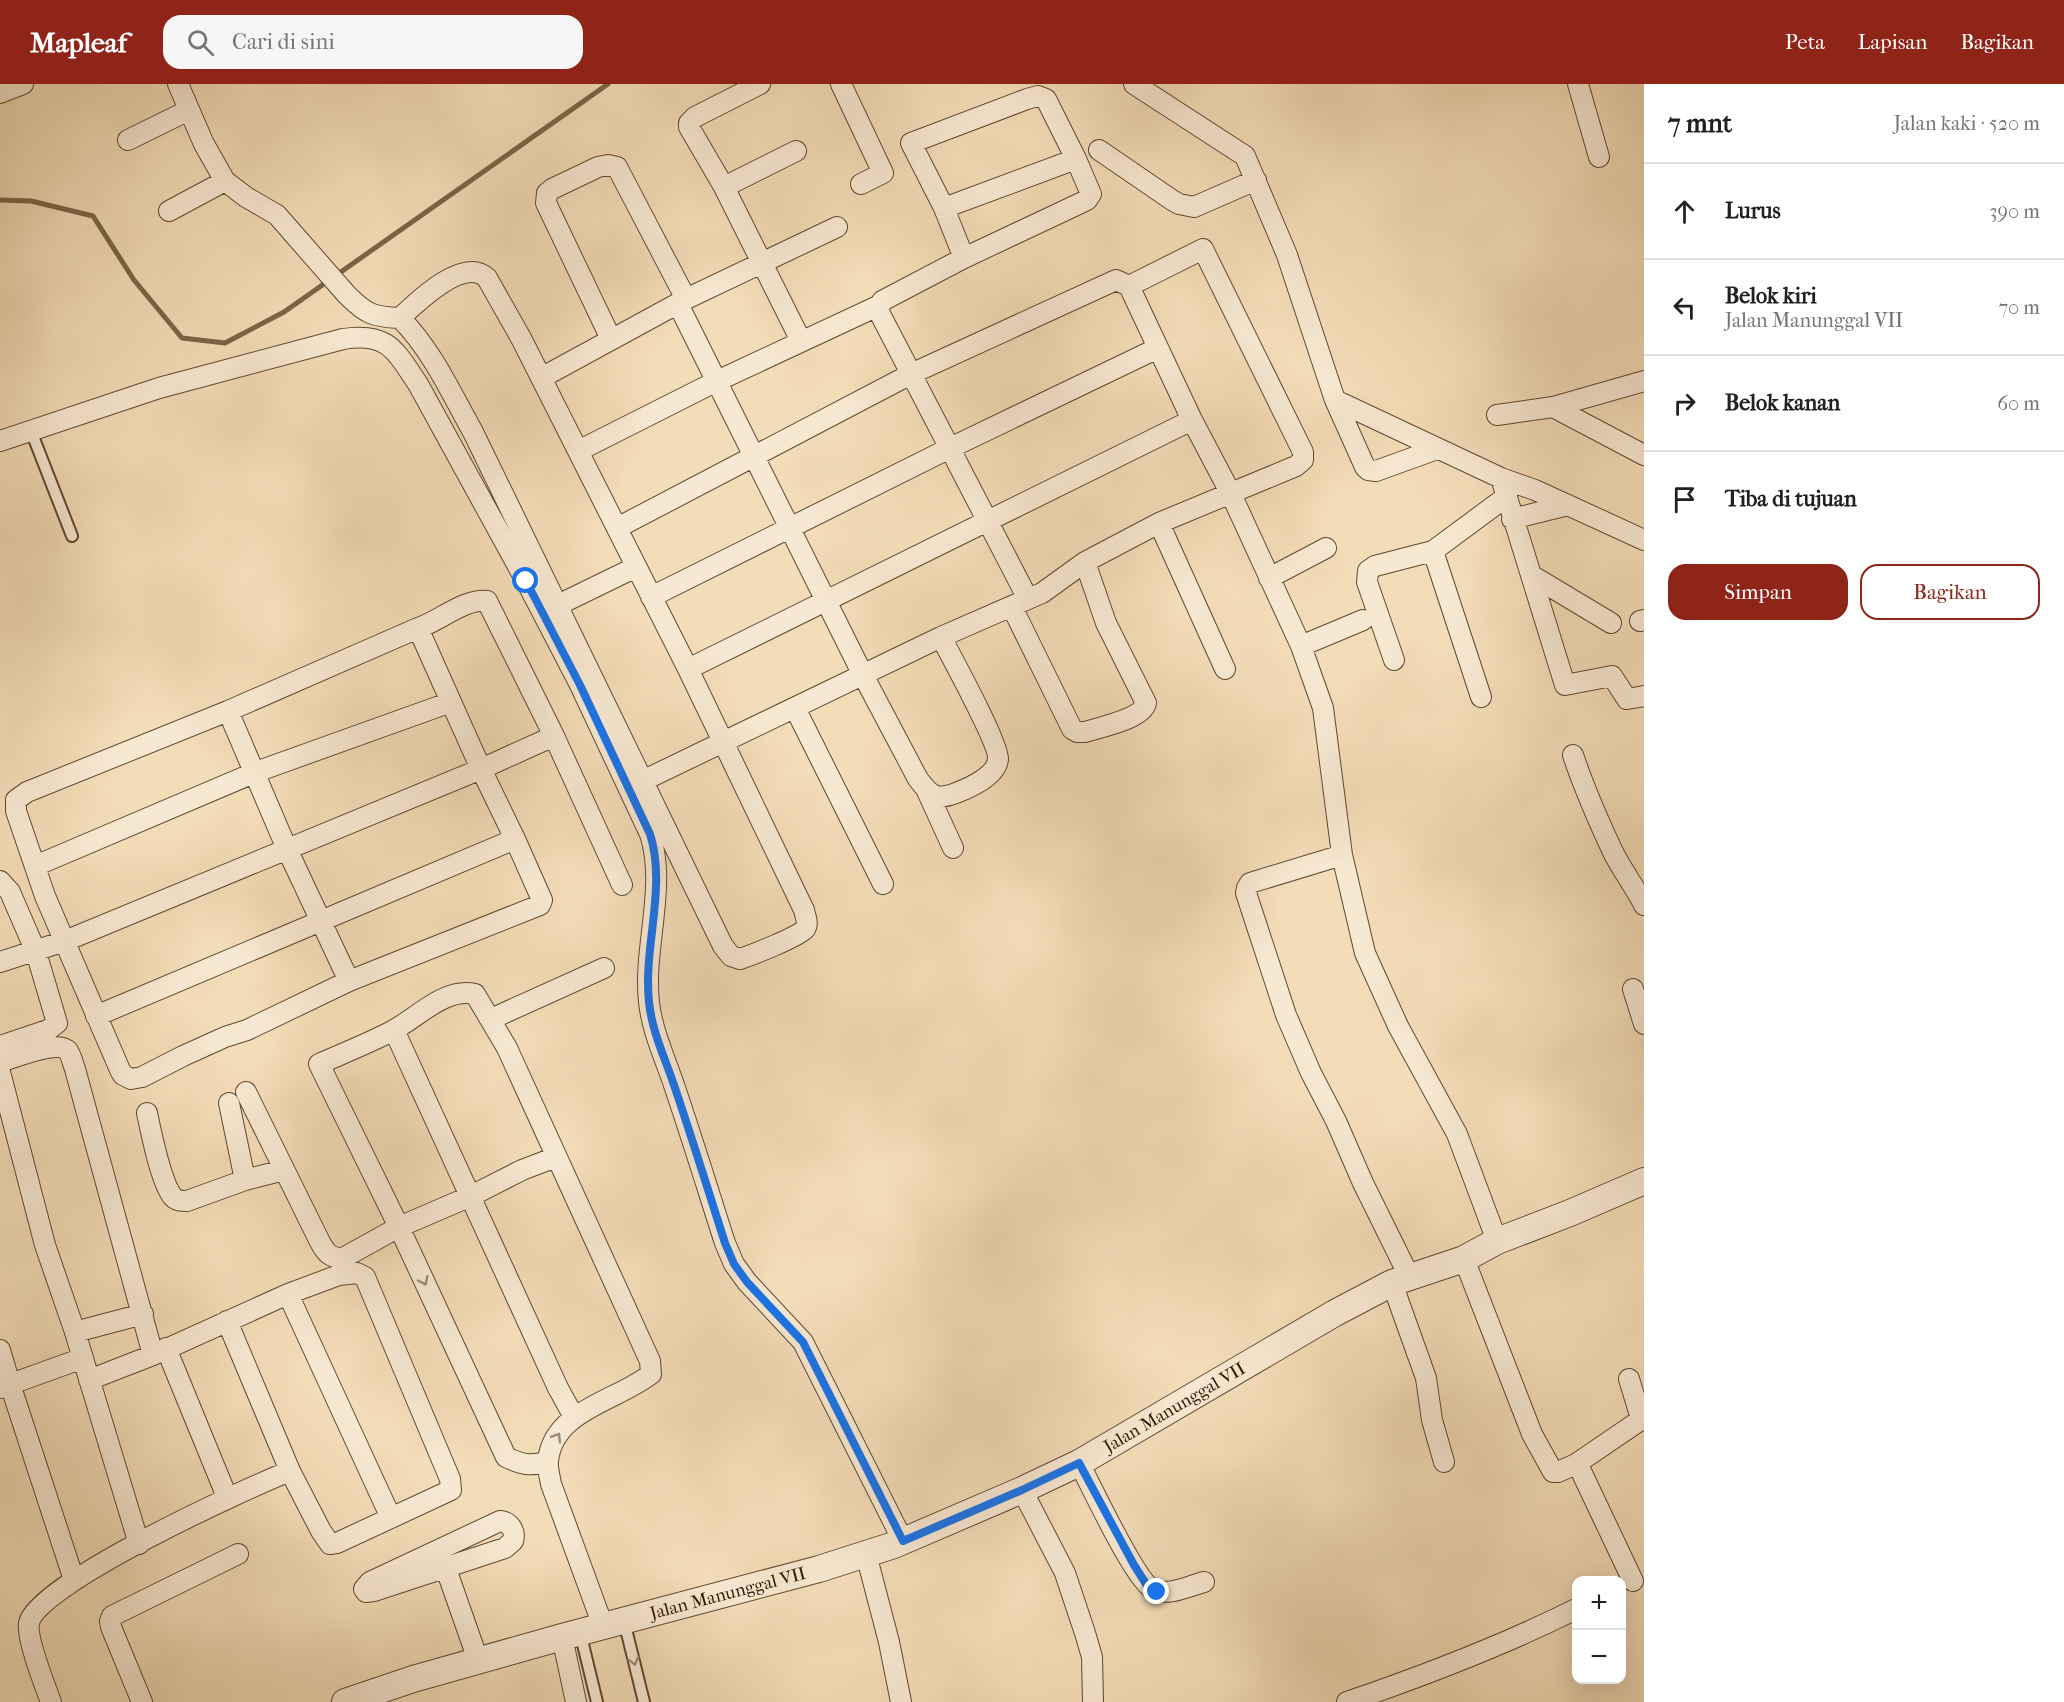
<!DOCTYPE html>
<html lang="id">
<head>
<meta charset="utf-8">
<style>
	:root { --surface:#fff; --page:#f6f6f6; --text:#202124; --muted:#757577; --line:#e0e0e0; --accent:#8f2418 }
	body { margin:0; font-family:"IM FELL French Canon",serif; background:var(--page); color:var(--text) }
	.controls { position:absolute; right:18px; bottom:18px; display:grid; overflow:hidden; border-radius:12px; box-shadow:0 6px 24px #0002 }
	.controls button { width:54px; height:54px; display:grid; place-items:center; padding:0; border:0; border-bottom:2px solid var(--line); background:var(--surface); color:var(--text); font:30px sans-serif }
	.stop { position:absolute; width:18px; height:18px; margin:-14px; border:4px solid #1a73e8; border-radius:50%; background:#fff }
	.stop.end { background:#1a73e8; border-color:#fff; box-shadow:0 2px 6px #0008 }
	.list { margin:0; padding:0; list-style:none }
	h2 { display:flex; justify-content:space-between; align-items:center; height:78px; margin:0; padding:0 24px; font-size:26px }
	h2 small { font-size:20px; font-weight:400; color:var(--muted) }
	.list li { display:grid; grid-template-columns:39px 1fr auto; gap:18px; align-items:center; box-sizing:border-box; height:96px; padding:0 24px; border-top:2px solid var(--line) }
	.list b { display:block; font-size:22px; white-space:nowrap }
	.list p { margin:0; font-size:20px; white-space:nowrap; color:var(--muted) }
	.list em { font-size:20px; font-style:normal; color:var(--muted) }
	.actions { display:flex; gap:12px; padding:18px 24px }
	.actions a { flex:1; padding:14px 0; border:2px solid var(--accent); border-radius:18px; text-align:center; font-size:21px; color:var(--accent) }
	.actions .main { background:var(--accent); color:#fff }
	.icon { flex:none; width:33px; height:33px; fill:none; stroke:currentColor; stroke-width:2; stroke-linecap:round; stroke-linejoin:round }
	.map { position:relative; flex:none; width:1644px; height:1618px; overflow:hidden }
	header { display:flex; align-items:center; gap:36px; box-sizing:border-box; height:84px; padding:0 30px; background:var(--accent); color:#fff }
	header strong { font-size:28px }
	nav { display:flex; gap:33px; margin-inline-start:auto; font-size:21px }
	.search { width:420px; height:54px; background:var(--page); display:flex; align-items:center; gap:15px; box-sizing:border-box; padding:0 21px; border-radius:18px; color:var(--muted); font-size:22px }
	main { display:flex }
	aside { flex:1; background:var(--surface) }
	.map>svg:first-child { display:block }
	.lines { fill:none; stroke-linecap:round; stroke-linejoin:round }
	.stream { stroke:#7c654a; stroke-width:5 }
	.service-casing { stroke:#604830; stroke-width:14 }
	.minor-casing { stroke:#604830; stroke-width:22 }
	.tertiary-casing { stroke:#604830; stroke-width:28 }
	.service { stroke:#f7e8d1; stroke-width:10 }
	.minor { stroke:#f7e8d1; stroke-width:20 }
	.tertiary { stroke:#f7e8d1; stroke-width:26 }
	.oneway { stroke:#9d8a74 }
	.route { stroke:#1a73e8; stroke-width:8 }
	.labels { text-anchor:middle; dominant-baseline:central; stroke-width:4.5; stroke-linejoin:round; paint-order:stroke }
	.street-label { font-size:18px; fill:#2f1602; stroke:#f7e8d1 }
</style>
</head>
<body>
<header>
<strong>Mapleaf</strong>
<div class="search"><svg class="icon" aria-label="search" viewBox="0 0 24 24"><circle cx="10" cy="10" r="6"/><path d="M15 15l6 6"/></svg>Cari di sini</div>
<nav><a>Peta</a><a>Lapisan</a><a>Bagikan</a></nav>
</header>
<main>
<div class="map">
<svg width="1644" height="1618" viewBox="0 0 1644 1618">
	<rect width="100%" height="100%" fill="#f3dcb8"/>
	<filter id="stains"><feTurbulence type="fractalNoise" baseFrequency=".00333" numOctaves="4"/><feColorMatrix values="0 0 0 0 .2 0 0 0 0 .09 0 0 0 0 .02 0 0 0 .5 -.17"/></filter>
	<radialGradient id="worn" r=".72"><stop offset=".6" stop-color="#630" stop-opacity="0"/><stop offset="1" stop-color="#630" stop-opacity=".3"/></radialGradient>
	<g class="lines">
		<path class="stream" d="M0,116L31,117L93,132L134,196L182,254L225,259L284,228L608,0"/>
		<defs>
			<path id="service" d="M31,347L72,452
				M624,1537L644,1618
				M580,1548L597,1618"/>
			<path id="minor" d="M178,0L204,60L225,97L246,113L277,131L347,211C366,230 373,233 400,234C418,217 464,172 487,194L522,256L688,585L804,826C805,832 809,839 805,845C798,853 752,871 740,875L731,872L723,862L473,348C451,309 432,266 400,234
				M760,0L695,33L689,39V43L724,103L801,257
				M841,0L883,89L861,100
				M1134,0L1245,72L1287,171L1335,316L1501,394L1535,406L1644,456
				M1578,0L1599,73
				M0,9L23,0
				M128,56L189,26
				M1099,66L1172,116L1179,120L1194,123L1256,96
				M724,103L796,67
				M944,124L1076,75
				M169,127L225,97
				M1129,202L1192,336L1231,410L1301,562L1323,624L1342,771L1365,869L1398,942L1457,1050L1497,1157
				M678,220L863,591L918,695C930,711 936,717 956,709C969,704 997,692 998,675C999,660 951,572 941,553
				M611,255L546,119L547,109L552,105L598,83L608,81L617,83L686,215
				M541,294L686,215L837,143
				M1335,316L1365,383L1368,386L1376,387L1437,365
				M1553,323L1644,371
				M1497,331L1553,323L1644,297
				M0,357L159,304L343,255C388,248 395,266 418,300L526,497L580,601L650,750C667,803 643,863 649,918C652,947 665,974 674,1001C692,1054 708,1106 725,1159L734,1180L747,1198L803,1258L903,1457
				M578,367L715,298L880,221
				M1501,394L1565,601L1612,592L1627,615L1644,612
				M1512,435L1568,421
				M1159,439L1225,585
				M617,444L911,290L1116,196L1129,202L1203,165L1303,368V376L1296,382L1159,439L1085,478L1042,509L1028,515L878,226L882,217L964,174L1087,116L1091,110L1076,75L1046,15L1038,12L1027,15L911,59L944,124L964,174
				M1433,467L1481,613
				M1531,491L1611,539
				M1269,494L1326,464
				M651,513L950,364L1158,264
				M558,521L636,483
				M1012,523L1072,645L1077,648H1085C1101,643 1142,635 1146,619L1106,539L1085,478
				M1640,537L1644,536
				M418,544L481,685L515,755L542,816L540,821L349,897L247,946L225,953L183,972L142,993L131,995L123,991L120,986L45,812L16,727V716L27,708L228,627Z
				M418,544C438,538 465,514 487,517L554,652L622,801
				M1301,562L1363,536
				M1394,576L1367,498L1368,487L1375,482L1433,467L1506,413
				M688,585L1192,336
				M795,624L883,800
				M228,627L287,765L349,897
				M1573,671C1584,704 1598,736 1613,768C1622,786 1635,803 1644,821
				M634,701L941,553L1028,515
				M927,707L953,764
				M1342,771L1250,799L1247,804L1246,809L1286,931L1311,989L1336,1037L1363,1099L1409,1192
				M35,782L256,688L451,618
				M0,797L10,808L36,868L57,939L48,946L0,962
				M0,878L65,857L481,685L554,652
				M1633,905L1644,940
				M96,932L515,755
				M491,935L604,884
				M394,946L558,1304L574,1333
				M0,978C13,974 59,955 68,967C71,971 73,980 75,985L153,1271
				M0,988L45,1161L75,1248L139,1460
				M246,1008L320,1158C326,1169 330,1174 343,1174L399,1143L471,1112L522,1086L556,1073
				M229,1019L245,1096
				M147,1029C151,1048 161,1099 173,1113C177,1117 181,1117 187,1117L245,1096L284,1086
				M1464,1175L1532,1350L1553,1388H1558L1576,1380L1580,1385L1633,1497
				M1392,1199L1426,1294L1432,1336L1444,1378
				M288,1210L391,1434
				M75,1248L143,1230
				M166,1264L227,1413
				M0,1266L10,1300L74,1496
				M89,1296L153,1271L288,1210L339,1191L357,1189L365,1193L450,1395L451,1406L337,1459L330,1460L321,1447L290,1387L227,1237
				M0,1304L83,1274
				M547,1378C530,1382 522,1381 506,1373L399,1143L319,980C344,969 369,959 392,947C417,934 445,903 475,910L507,964L650,1277L651,1290C617,1317 553,1326 548,1377C547,1384 550,1393 551,1400L603,1542
				M1079,1379C1091,1401 1136,1499 1154,1506C1169,1512 1189,1502 1204,1498
				M1576,1380L1639,1337L1640,1331L1629,1295
				M1022,1406L1065,1489L1085,1549L1092,1573L1093,1618
				M500,1437C510,1438 516,1447 513,1457L505,1464L374,1507L366,1508L364,1505L370,1498Z
				M866,1470L889,1558L901,1618
				M445,1482L478,1576
				M562,1553L576,1618
				M51,1618C45,1602 26,1553 29,1539C37,1500 247,1404 290,1387
				M142,1618L111,1543L110,1537L112,1532L238,1470
				M1347,1618C1426,1591 1502,1562 1576,1525"/>
			<g id="tertiary">
				<path id="s1" d="M345,1618L413,1595L562,1553L819,1485L894,1461L1022,1406L1079,1379L1335,1229L1392,1199L1464,1175L1497,1157L1570,1129L1644,1097"/>
			</g>
		</defs>
		<use href="#service" class="service-casing"/>
		<use href="#minor" class="minor-casing"/>
		<use href="#tertiary" class="tertiary-casing"/>
		<use href="#service" class="service"/>
		<use href="#minor" class="minor"/>
		<use href="#tertiary" class="tertiary"/>
	</g>
	<defs><path id="oneway-chevron" d="M-2-3.5L2.5 0L-2 3.5" fill="none" stroke-width="1.6" stroke-linecap="round" stroke-linejoin="round" transform="scale(1.5)"/></defs>
	<g class="oneway">
		<use href="#oneway-chevron" transform="translate(424 1197) rotate(65)"/>
		<use href="#oneway-chevron" transform="translate(557 1353) rotate(-58)"/>
		<use href="#oneway-chevron" transform="translate(634 1577) rotate(76)"/>
	</g>
	<g class="lines">
		<path class="route" d="M526,497L580,601L650,750C667,803 643,863 649,918C652,948 665,974 674,1001C692,1054 708,1106 725,1159L734,1180L747,1198L803,1258L903,1457L1022,1406L1079,1379L1134,1481L1148,1503L1157,1508"/>
	</g>
	<g class="labels">
		<g class="street-label">
			<text stroke="none"><textPath href="#s1" startOffset="884">Jalan Manunggal VII</textPath></text>
			<text stroke="none"><textPath href="#s1" startOffset="398">Jalan Manunggal VII</textPath></text>
		</g>
	</g>
	<rect width="100%" height="100%" filter="url(#stains)"/>
	<rect width="100%" height="100%" fill="url(#worn)"/>
</svg>
<div class="controls">
<button>+</button>
<button>−</button>
</div>
<div class="stop" style="left:526px;top:497px"></div>
<div class="stop end" style="left:1157px;top:1508px"></div>
</div>
<aside>
<h2>7 mnt<small>Jalan kaki · 520 m</small></h2>
<ul class="list">
<li><svg class="icon" aria-label="ahead" viewBox="0 0 24 24"><path d="M12 20V5M6 11l6-6 6 6"/></svg><div><b>Lurus</b></div><em>390 m</em></li>
<li><svg class="icon" aria-label="left" viewBox="0 0 24 24"><path d="M17 20v-9H6M10 6l-5 5 5 5"/></svg><div><b>Belok kiri</b><p>Jalan Manunggal VII</p></div><em>70 m</em></li>
<li><svg class="icon" aria-label="right" viewBox="0 0 24 24"><path d="M7 20v-9h11M14 6l5 5-5 5"/></svg><div><b>Belok kanan</b></div><em>60 m</em></li>
<li><svg class="icon" aria-label="arrive" viewBox="0 0 24 24"><path d="M6 21V4h12l-3 4 3 4H6"/></svg><div><b>Tiba di tujuan</b></div></li>
</ul>
<div class="actions"><a class="main">Simpan</a><a>Bagikan</a></div>
</aside>
</main>
</body>
</html>
